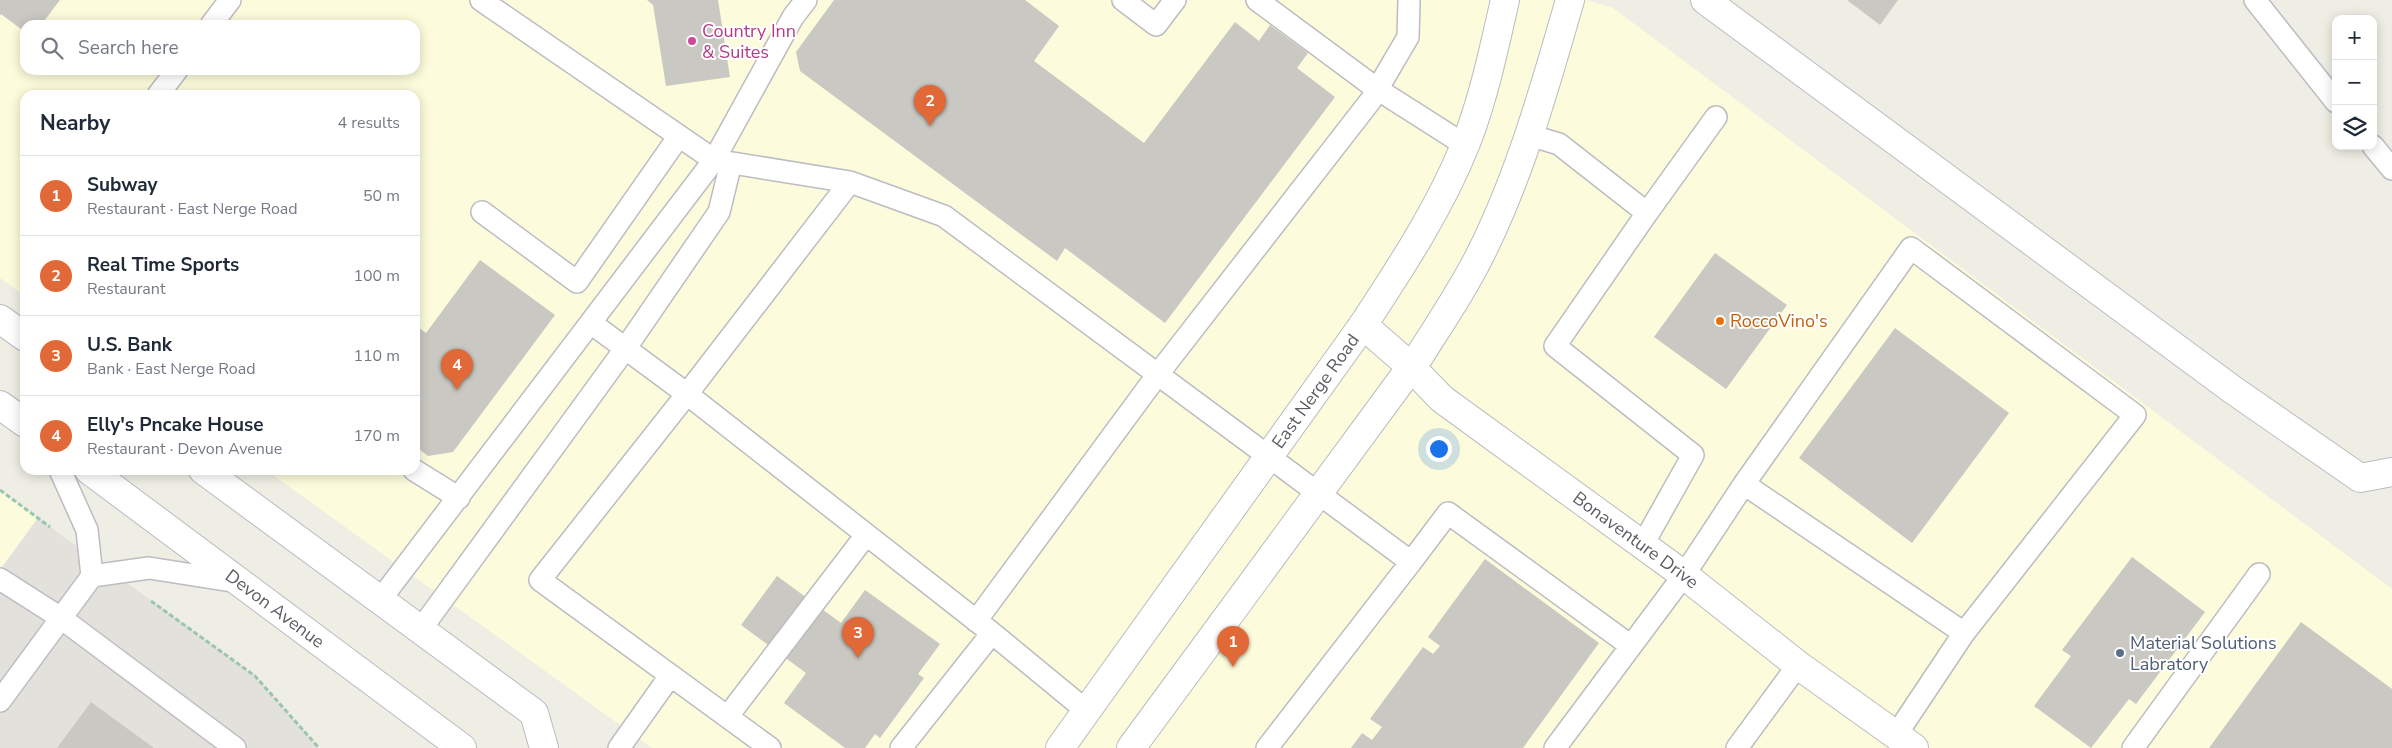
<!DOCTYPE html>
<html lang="en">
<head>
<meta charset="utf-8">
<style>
	:root { --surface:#fff; --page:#f6f6f7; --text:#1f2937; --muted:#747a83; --line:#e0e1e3; --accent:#e16837 }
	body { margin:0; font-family:"Nunito Sans",sans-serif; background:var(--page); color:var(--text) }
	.controls { position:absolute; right:15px; top:15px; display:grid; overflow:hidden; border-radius:10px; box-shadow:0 2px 12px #0003 }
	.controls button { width:45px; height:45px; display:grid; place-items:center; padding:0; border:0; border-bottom:1px solid var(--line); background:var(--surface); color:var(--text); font:25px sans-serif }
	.you { position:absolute; left:1438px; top:448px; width:18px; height:18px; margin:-12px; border:4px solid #fff; border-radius:50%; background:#1a73e8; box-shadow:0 0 0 8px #1a73e833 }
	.badge { display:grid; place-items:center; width:32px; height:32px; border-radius:50%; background:var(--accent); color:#fff; font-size:16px; font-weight:700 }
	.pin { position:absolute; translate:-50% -41px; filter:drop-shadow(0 1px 2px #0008) }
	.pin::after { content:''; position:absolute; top:26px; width:18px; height:15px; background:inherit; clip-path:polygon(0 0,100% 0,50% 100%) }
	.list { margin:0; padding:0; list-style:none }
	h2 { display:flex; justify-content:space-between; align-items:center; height:65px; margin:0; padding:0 20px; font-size:21px }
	h2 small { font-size:16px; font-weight:400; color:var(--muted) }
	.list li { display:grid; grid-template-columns:32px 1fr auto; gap:15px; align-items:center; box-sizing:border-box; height:80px; padding:0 20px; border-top:1px solid var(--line) }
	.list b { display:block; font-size:19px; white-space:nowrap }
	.list p { margin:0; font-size:16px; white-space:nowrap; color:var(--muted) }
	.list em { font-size:16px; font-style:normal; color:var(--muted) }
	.icon { flex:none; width:28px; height:28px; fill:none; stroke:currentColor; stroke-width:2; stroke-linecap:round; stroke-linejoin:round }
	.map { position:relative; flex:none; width:2392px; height:748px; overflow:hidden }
	.search { position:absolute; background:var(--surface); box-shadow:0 2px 12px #0003; left:20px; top:20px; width:400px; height:55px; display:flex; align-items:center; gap:12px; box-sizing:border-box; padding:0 18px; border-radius:15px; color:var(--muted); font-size:19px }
	.panel { position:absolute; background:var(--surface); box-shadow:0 2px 12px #0003; left:20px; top:90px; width:400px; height:385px; border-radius:15px }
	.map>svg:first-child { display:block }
	.commercial { fill:#fcfbdb; fill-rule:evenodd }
	.industrial { fill:#e2e1dc }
	.building { fill:#cac8c2 }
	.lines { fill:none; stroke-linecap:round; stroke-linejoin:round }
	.lane-casing { stroke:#bcbcc2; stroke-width:24 }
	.street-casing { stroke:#bcbcc2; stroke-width:30 }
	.secondary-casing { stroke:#babbc2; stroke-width:30 }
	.path { stroke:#9cc5b0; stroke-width:3; stroke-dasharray:5 2.5; stroke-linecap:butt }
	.lane { stroke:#fff; stroke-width:21 }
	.street { stroke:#fff; stroke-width:28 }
	.secondary { stroke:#fff; stroke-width:28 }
	.hotel-dot { fill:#d1479c; stroke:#fff; stroke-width:2 }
	.food-dot { fill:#e8710a; stroke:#fff; stroke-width:2 }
	.service-dot { fill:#5c6f8a; stroke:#fff; stroke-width:2 }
	.labels { text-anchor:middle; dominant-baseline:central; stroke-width:4; stroke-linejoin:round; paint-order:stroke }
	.hotel-label { font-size:18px; fill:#b23c85; stroke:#fff; text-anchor:start }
	.food-label { font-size:18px; fill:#c56008; stroke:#fff; text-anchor:start }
	.street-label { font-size:18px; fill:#5c5e64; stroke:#fff }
	.service-label { font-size:18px; fill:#4e5e75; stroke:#fff; text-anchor:start }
</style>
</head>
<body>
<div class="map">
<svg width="2392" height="748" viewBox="0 0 2392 748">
	<rect width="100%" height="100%" fill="#eeeee4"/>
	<path class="commercial" d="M0,0H1587L1613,8L2392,589V748H652L266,470H415V95H25V296L0,278ZM25,25H415V70H25Z
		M0,490L38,518L0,570Z"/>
	<path class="industrial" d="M38,518L255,676L319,748H0V570Z"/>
	<path class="building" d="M0,0H60L41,25H25V32L1,14L0,16Z
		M647,0H718L730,77L666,86L653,5Z
		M834,0H1025L1059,26L1034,61L1144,143L1235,22L1259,41L1270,25L1308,53L1297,68L1335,97L1165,323L1065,248L1057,261L800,71L796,52Z
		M1847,0H1898L1880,25Z
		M1715,253L1787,305L1726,389L1654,337Z
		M480,260L555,315L453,452L428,456L415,446V333L419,328L426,333Z
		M1895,328L2009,413L1912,543L1799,458Z
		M2132,557L2205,612L2136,704L2129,699L2091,748L2034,706L2071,656L2062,650Z
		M1485,559L1599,643L1523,748H1351L1362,733L1372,740L1382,727L1370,719L1423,647L1433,654L1440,646L1428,637Z
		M777,576L841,623L865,590L940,644L918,674L924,678L880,738L875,734L865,748H845L784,703L806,673L741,625Z
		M2301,622L2392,689V748H2209Z
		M91,702L154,748H57Z"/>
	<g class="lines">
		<defs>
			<path id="lane" d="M481,0L714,160L850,182L944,216L1411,562L1267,748
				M1123,0L1156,25L1175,0
				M1257,0L1377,89L1465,145
				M2255,0L2336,102
				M211,25L230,0
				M158,95L177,70
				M1529,135L1559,144L1647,213L1555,346L1693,455L1642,546
				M2373,146L2392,169
				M482,212L577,282L679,136
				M1647,213L1716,117
				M591,323L687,394L992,633L1088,712
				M60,470L87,530L92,576
				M414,470L459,498
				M1744,484L1911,248L2135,415L1964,633
				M1411,562L1448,513L1631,646
				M0,579L61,618L235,748
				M380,600L714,160L793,17L806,0
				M976,621L1158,374L1371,100L1408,37L1409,0
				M421,629L625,349L719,212L731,163
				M0,701L92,576L149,568L238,582
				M728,716L866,535
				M619,748L670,676
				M770,748L540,580L687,394L850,182
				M901,748L992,633
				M1555,748L1684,575L1744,484L1964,633L1896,735
				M1737,748L1798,665
				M2133,748L2259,574"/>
			<g id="street">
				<path d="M1705,0L2233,390L2360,478L2392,472"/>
				<path id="s1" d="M1363,325L1410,366L1442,399L1684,575L1798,665L1914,748"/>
			</g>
			<g id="secondary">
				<path d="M0,319L25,337"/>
				<path d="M0,405L25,423"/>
				<path id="s2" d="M89,470L462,748"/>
				<path d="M203,470L534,713L544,748"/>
				<path id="s3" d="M1060,748L1363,325C1401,267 1440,208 1466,143C1484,97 1494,48 1505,0"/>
				<path d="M1131,748L1420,355C1442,320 1466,285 1484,247C1522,169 1546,83 1570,0"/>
			</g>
		</defs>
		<use href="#lane" class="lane-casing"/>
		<use href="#street" class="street-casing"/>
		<use href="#secondary" class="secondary-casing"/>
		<path class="path" d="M0,490L50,527
			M151,601L255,676L319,748"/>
		<use href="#lane" class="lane"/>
		<use href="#street" class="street"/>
		<use href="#secondary" class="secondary"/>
	</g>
	<circle class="hotel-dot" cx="692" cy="41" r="5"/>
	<circle class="food-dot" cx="1720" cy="321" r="5"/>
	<circle class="service-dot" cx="2120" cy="653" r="5"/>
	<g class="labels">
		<g class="hotel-label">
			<text x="702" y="31">Country Inn<tspan x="702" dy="21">&amp; Suites</tspan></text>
		</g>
		<g class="food-label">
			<text x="1730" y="321">RoccoVino's</text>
		</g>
		<g class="street-label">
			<text stroke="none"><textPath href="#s3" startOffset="439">East Nerge Road</textPath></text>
			<text stroke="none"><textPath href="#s1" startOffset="348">Bonaventure Drive</textPath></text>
			<text stroke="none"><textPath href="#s2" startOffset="232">Devon Avenue</textPath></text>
		</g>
		<g class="service-label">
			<text x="2130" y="643">Material Solutions<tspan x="2130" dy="21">Labratory</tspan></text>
		</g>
	</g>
</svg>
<div class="controls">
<button>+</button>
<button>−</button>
<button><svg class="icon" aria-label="layers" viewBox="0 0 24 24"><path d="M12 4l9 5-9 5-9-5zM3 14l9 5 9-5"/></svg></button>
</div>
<div class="you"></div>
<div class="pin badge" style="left:1233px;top:667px">1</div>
<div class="pin badge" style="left:930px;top:126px">2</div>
<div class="pin badge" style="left:858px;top:658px">3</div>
<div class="pin badge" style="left:457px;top:390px">4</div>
<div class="search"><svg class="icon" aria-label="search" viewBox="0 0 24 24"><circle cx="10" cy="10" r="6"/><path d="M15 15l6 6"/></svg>Search here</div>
<section class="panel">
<h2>Nearby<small>4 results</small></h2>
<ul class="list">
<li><span class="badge">1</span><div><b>Subway</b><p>Restaurant · East Nerge Road</p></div><em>50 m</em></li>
<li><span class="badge">2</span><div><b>Real Time Sports</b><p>Restaurant</p></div><em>100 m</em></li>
<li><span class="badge">3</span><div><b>U.S. Bank</b><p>Bank · East Nerge Road</p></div><em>110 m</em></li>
<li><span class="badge">4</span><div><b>Elly's Pncake House</b><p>Restaurant · Devon Avenue</p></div><em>170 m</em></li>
</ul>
</section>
</div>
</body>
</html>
